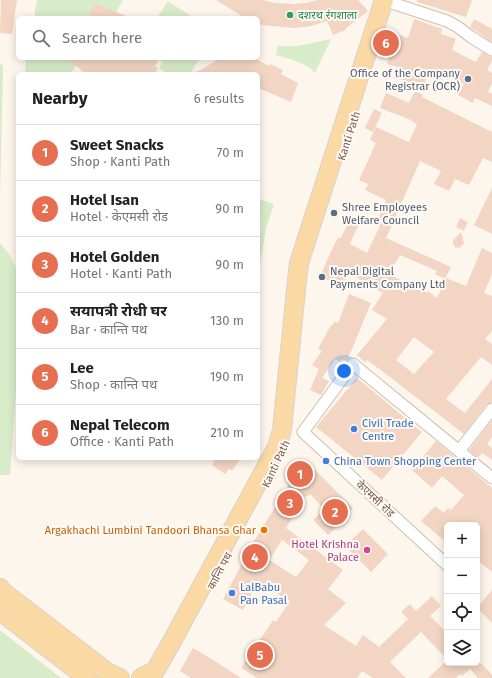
<!DOCTYPE html>
<html lang="en">
<head>
<meta charset="utf-8">
<style>
	:root { --surface:#fff; --page:#f6f6f6; --text:#222; --muted:#767676; --line:#e0e0e0; --accent:#e76f51 }
	body { margin:0; font-family:"Fira Sans","Noto Sans Devanagari",sans-serif; background:var(--page); color:var(--text) }
	.controls { position:absolute; right:12px; bottom:12px; display:grid; overflow:hidden; border-radius:6px; box-shadow:0 2px 10px #0003 }
	.controls button { width:36px; height:36px; display:grid; place-items:center; padding:0; border:0; border-bottom:1px solid var(--line); background:var(--surface); color:var(--text); font:20px sans-serif }
	.you { position:absolute; left:344px; top:371px; width:14px; height:14px; margin:-10px; border:3px solid #fff; border-radius:50%; background:#1a73e8; box-shadow:0 0 0 6px #1a73e833 }
	.badge { display:grid; place-items:center; width:26px; height:26px; border-radius:50%; background:var(--accent); color:#fff; font-size:13px; font-weight:700 }
	.pin { position:absolute; translate:-50% -50%; border:2px solid #fff; box-shadow:0 1px 4px #0006 }
	.list { margin:0; padding:0; list-style:none }
	h2 { display:flex; justify-content:space-between; align-items:center; height:52px; margin:0; padding:0 16px; font-size:17px }
	h2 small { font-size:13px; font-weight:400; color:var(--muted) }
	.list li { display:grid; grid-template-columns:26px 1fr auto; gap:12px; align-items:center; box-sizing:border-box; height:56px; padding:0 16px; border-top:1px solid var(--line) }
	.list b { display:block; font-size:15px; white-space:nowrap }
	.list p { margin:0; font-size:13px; white-space:nowrap; color:var(--muted) }
	.list em { font-size:13px; font-style:normal; color:var(--muted) }
	.icon { flex:none; width:22px; height:22px; fill:none; stroke:currentColor; stroke-width:2; stroke-linecap:round; stroke-linejoin:round }
	.map { position:relative; flex:none; width:492px; height:678px; overflow:hidden }
	.search { position:absolute; background:var(--surface); box-shadow:0 2px 10px #0003; left:16px; top:16px; width:244px; height:44px; display:flex; align-items:center; gap:10px; box-sizing:border-box; padding:0 14px; border-radius:6px; color:var(--muted); font-size:15px }
	.panel { position:absolute; background:var(--surface); box-shadow:0 2px 10px #0003; left:16px; top:72px; width:244px; height:388px; border-radius:6px }
	.map>svg:first-child { display:block }
	.green { fill:#d8ecc9 }
	.building { fill:#f3d5c3; fill-rule:evenodd }
	.lines { fill:none; stroke-linecap:round; stroke-linejoin:round }
	.minor-casing { stroke:#d1beb0; stroke-width:13 }
	.primary-casing { stroke:#dad1cd; stroke-width:20 }
	.minor { stroke:#fff; stroke-width:11 }
	.primary { stroke:#fbd9a5; stroke-width:18 }
	.leisure-dot { fill:#2e9e5b; stroke:#fffaf3; stroke-width:1.5 }
	.service-dot { fill:#5c6f8a; stroke:#fffaf3; stroke-width:1.5 }
	.shop-dot { fill:#3f7fe0; stroke:#fffaf3; stroke-width:1.5 }
	.food-dot { fill:#e8710a; stroke:#fffaf3; stroke-width:1.5 }
	.hotel-dot { fill:#d1479c; stroke:#fffaf3; stroke-width:1.5 }
	.labels { text-anchor:middle; dominant-baseline:central; stroke-width:4; stroke-linejoin:round; paint-order:stroke }
	.leisure-label { font-size:11px; fill:#27864d; stroke:#fffaf3; text-anchor:start }
	.service-label { font-size:11px; fill:#4e5e75; stroke:#fffaf3; text-anchor:start }
	.street-label { font-size:11px; fill:#7a5c4d; stroke:#fffaf3 }
	.shop-label { font-size:11px; fill:#366cbe; stroke:#fffaf3; text-anchor:start }
	.food-label { font-size:11px; fill:#c56008; stroke:#fffaf3; text-anchor:end }
	.hotel-label { font-size:11px; fill:#b23c85; stroke:#fffaf3; text-anchor:end }
</style>
</head>
<body>
<div class="map">
<svg width="492" height="678" viewBox="0 0 492 678">
	<rect width="100%" height="100%" fill="#fdf6ec"/>
	<path class="green" d="M37,0H123L116,12L95,3L88,18H34Z
		M168,1L192,17L191,18H157Z
		M331,39L315,73C305,62 290,59 276,55L278,46H297Z
		M26,58H75L76,66L70,74H25Z
		M156,58H200L190,74H168L159,68L163,62Z
		M0,63L3,66L0,200Z
		M258,199L274,204L266,228L258,278Z
		M0,243L9,254L18,271V363L10,475H0Z
		M0,630L61,678H0Z"/>
	<path class="building" d="M1,0H17L12,34L0,33Z
		M216,0H263L274,3L294,4L306,3L317,0H358L368,11L345,29L346,30L333,35L327,21L311,26L294,28L262,25L258,23V18H245Z
		M417,0H472L466,17L417,2Z
		M95,3L131,18H88Z
		M414,19L442,29L441,34L456,39L452,50L476,62L482,52L492,57V61L487,70L492,73V83L488,92L492,94V106L475,98L473,103L458,95L464,84L445,73L444,76L429,70L423,87L397,78L400,68L387,64L397,34L408,38Z
		M474,19L492,29V42L470,27Z
		M66,58H154L158,61L155,66L158,68L154,74H86Z
		M221,58H254L269,66L270,64L283,70L281,74L298,83L291,102L258,88V74H193Z
		M415,91L423,95L422,97L492,132V162L483,158L469,185L455,179L449,191L434,184L441,171L420,161L386,238L451,267L445,279L435,274L437,271L400,255L389,274L412,286L414,283L427,293L428,291L437,298L446,278L466,286L482,248L492,253V274L484,293L492,296V331L485,339L492,344V365L481,357L446,399L465,413L492,379V402L486,405L464,434L386,374L367,360L365,362L357,355L387,319L372,310L383,293L349,273L342,287L320,276L335,243L338,238H341L351,217L360,221L350,244L367,253L380,226L376,223L386,200L365,190L368,184L359,180L376,143L370,140L376,127L409,142L417,125L411,120L380,108L386,93L409,103ZM414,337L434,352L414,374L396,360Z
		M374,109L382,113L373,132L365,128Z
		M492,188V234L474,225Z
		M460,218L468,222L464,231L456,227Z
		M461,232L464,243L462,246L459,248L455,247L453,244V240Z
		M349,294L371,303L347,361L342,359L341,362L335,359L322,378L329,381L321,395L310,390L319,369L312,365L322,351L318,349L331,325L332,326L335,321L338,323Z
		M357,378L422,432L382,480L316,427Z
		M492,420V437L487,444L492,448V460L482,453L478,458L469,450Z
		M436,441L492,488V572L477,560V525H447V543L421,521L435,506L444,513L448,508L451,510L464,495L442,476L432,488L412,470Z
		M216,458H241L232,471L229,469L225,474L212,465Z
		M305,460L353,508L346,516L347,517L328,535L313,520L324,509L310,494L306,497L305,496L286,528L343,570L328,589L346,603L324,625L356,646L363,635L379,647L408,619L401,612L410,604L416,611L432,596L441,606L430,616L447,633V659L421,632L390,662L406,678H373L362,671L357,678H257L241,668L273,620L276,622L290,601L258,582L243,610L223,599L243,562H241L289,485L287,484L295,469ZM282,540L309,560L296,577L269,560Z
		M363,529L388,554L371,572L345,546Z
		M492,590V623L477,608Z
		M193,648L210,658L241,678H191L180,671Z
		M444,663H481L492,675V678H478L470,669L462,676L460,674L456,678H428Z"/>
	<g class="lines">
		<defs>
			<path id="minor" d="M392,3L447,21L458,27L471,37L492,50
				M303,432L353,364L492,478
				M303,432L447,565
				M459,451L492,409"/>
			<path id="primary" d="M0,588L3,592L107,672L120,678
				M0,611L87,678
				M141,678L155,671L170,645L277,447L282,430L297,280L299,263L384,0"/>
		</defs>
		<use href="#minor" class="minor-casing"/>
		<use href="#primary" class="primary-casing"/>
		<use href="#minor" class="minor"/>
		<use href="#primary" class="primary"/>
	</g>
	<circle class="leisure-dot" cx="290" cy="15" r="4"/>
	<g class="service-dot">
		<circle cx="468" cy="79" r="4"/>
		<circle cx="334" cy="213" r="4"/>
		<circle cx="322" cy="277" r="4"/>
	</g>
	<g class="shop-dot">
		<circle cx="354" cy="429" r="4"/>
		<circle cx="326" cy="461" r="4"/>
		<circle cx="232" cy="593" r="4"/>
	</g>
	<circle class="food-dot" cx="264" cy="530" r="4"/>
	<circle class="hotel-dot" cx="367" cy="550" r="4"/>
	<g class="labels">
		<g class="leisure-label">
			<text x="298" y="15">दशरथ रंगशाला</text>
		</g>
		<g class="service-label">
			<text x="460" y="73" text-anchor="end">Office of the Company<tspan x="460" dy="13">Registrar (OCR)</tspan></text>
			<text x="342" y="207">Shree Employees<tspan x="342" dy="13">Welfare Council</tspan></text>
			<text x="330" y="271">Nepal Digital<tspan x="330" dy="13">Payments Company Ltd</tspan></text>
		</g>
		<g class="street-label">
			<text transform="translate(349 136) rotate(-72)">Kanti Path</text>
			<text transform="translate(276 464) rotate(-65)">Kanti Path</text>
			<text transform="translate(375 499) rotate(43)">केएमसी रोड</text>
			<text transform="translate(220 571) rotate(-62)">कान्ति पथ</text>
		</g>
		<g class="shop-label">
			<text x="362" y="423">Civil Trade<tspan x="362" dy="13">Centre</tspan></text>
			<text x="334" y="461">China Town Shopping Center</text>
			<text x="240" y="587">LalBabu<tspan x="240" dy="13">Pan Pasal</tspan></text>
		</g>
		<g class="food-label">
			<text x="256" y="530">Argakhachi Lumbini Tandoori Bhansa Ghar</text>
		</g>
		<g class="hotel-label">
			<text x="359" y="544">Hotel Krishna<tspan x="359" dy="13">Palace</tspan></text>
		</g>
	</g>
</svg>
<div class="controls">
<button>+</button>
<button>−</button>
<button><svg class="icon" aria-label="locate" viewBox="0 0 24 24"><circle cx="12" cy="12" r="6"/><path d="M12 2v4M12 18v4M2 12h4M18 12h4"/></svg></button>
<button><svg class="icon" aria-label="layers" viewBox="0 0 24 24"><path d="M12 4l9 5-9 5-9-5zM3 14l9 5 9-5"/></svg></button>
</div>
<div class="you"></div>
<div class="pin badge" style="left:300px;top:474px">1</div>
<div class="pin badge" style="left:335px;top:512px">2</div>
<div class="pin badge" style="left:290px;top:503px">3</div>
<div class="pin badge" style="left:255px;top:557px">4</div>
<div class="pin badge" style="left:260px;top:655px">5</div>
<div class="pin badge" style="left:386px;top:43px">6</div>
<div class="search"><svg class="icon" aria-label="search" viewBox="0 0 24 24"><circle cx="10" cy="10" r="6"/><path d="M15 15l6 6"/></svg>Search here</div>
<section class="panel">
<h2>Nearby<small>6 results</small></h2>
<ul class="list">
<li><span class="badge">1</span><div><b>Sweet Snacks</b><p>Shop · Kanti Path</p></div><em>70 m</em></li>
<li><span class="badge">2</span><div><b>Hotel Isan</b><p>Hotel · केएमसी रोड</p></div><em>90 m</em></li>
<li><span class="badge">3</span><div><b>Hotel Golden</b><p>Hotel · Kanti Path</p></div><em>90 m</em></li>
<li><span class="badge">4</span><div><b>सयापत्री रोधी घर</b><p>Bar · कान्ति पथ</p></div><em>130 m</em></li>
<li><span class="badge">5</span><div><b>Lee</b><p>Shop · कान्ति पथ</p></div><em>190 m</em></li>
<li><span class="badge">6</span><div><b>Nepal Telecom</b><p>Office · Kanti Path</p></div><em>210 m</em></li>
</ul>
</section>
</div>
</body>
</html>
